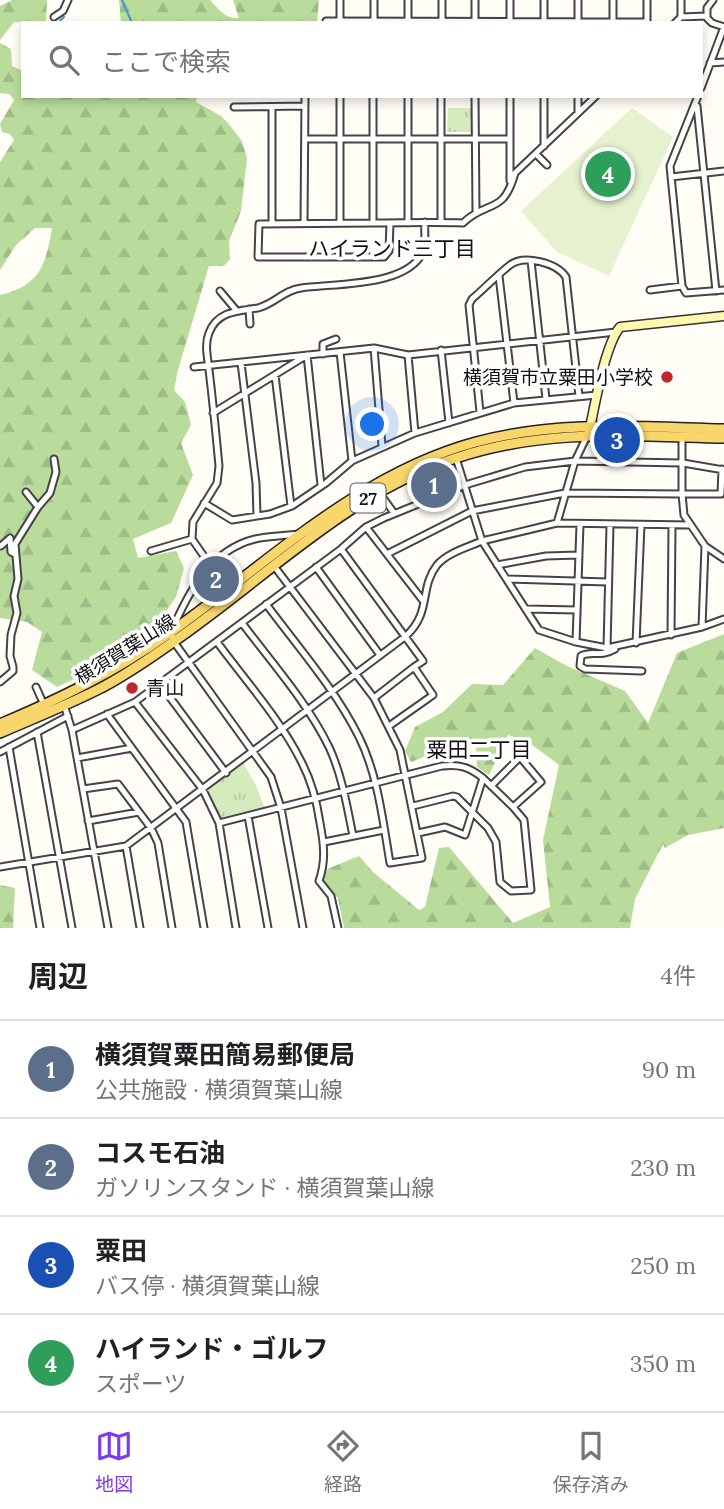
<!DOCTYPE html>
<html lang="ja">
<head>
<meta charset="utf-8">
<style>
	:root { --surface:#fff; --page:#f2f2f2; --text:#202124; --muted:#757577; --line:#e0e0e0; --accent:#7c3aed }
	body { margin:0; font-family:Lora,"Noto Sans JP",serif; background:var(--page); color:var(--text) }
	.you { position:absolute; left:373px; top:425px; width:24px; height:24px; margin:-18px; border:5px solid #fff; border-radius:50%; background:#1a73e8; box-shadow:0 0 0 10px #1a73e833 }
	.badge { display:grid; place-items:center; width:46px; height:46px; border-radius:50%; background:var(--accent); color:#fff; font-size:23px; font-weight:700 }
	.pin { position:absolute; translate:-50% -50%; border:4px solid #fff; box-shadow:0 2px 7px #0006 }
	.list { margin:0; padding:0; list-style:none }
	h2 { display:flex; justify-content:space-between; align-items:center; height:91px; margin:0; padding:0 28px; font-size:30px }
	h2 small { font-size:23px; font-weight:400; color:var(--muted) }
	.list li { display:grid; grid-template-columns:46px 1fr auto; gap:21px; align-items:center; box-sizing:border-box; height:98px; padding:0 28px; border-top:2px solid var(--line) }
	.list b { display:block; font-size:26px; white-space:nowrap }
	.list p { margin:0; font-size:23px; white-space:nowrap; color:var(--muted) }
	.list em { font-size:23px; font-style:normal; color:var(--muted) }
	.icon { flex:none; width:38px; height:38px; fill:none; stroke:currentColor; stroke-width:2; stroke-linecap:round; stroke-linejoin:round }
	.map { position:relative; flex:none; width:724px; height:928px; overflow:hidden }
	.search { position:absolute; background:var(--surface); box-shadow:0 4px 10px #0003; left:21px; right:21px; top:21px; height:77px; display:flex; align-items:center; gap:18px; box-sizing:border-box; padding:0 24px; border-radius:0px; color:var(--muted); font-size:26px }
	.sheet { height:483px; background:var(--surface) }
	nav { display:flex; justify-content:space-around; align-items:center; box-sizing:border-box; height:98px; border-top:2px solid var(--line); background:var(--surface); font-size:19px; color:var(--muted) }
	nav a { display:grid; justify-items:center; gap:4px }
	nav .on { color:var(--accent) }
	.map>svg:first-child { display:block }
	.grass { fill:url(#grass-tufts) }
	.forest { fill:url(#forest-firs) }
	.pitch { fill:#e6f2cf }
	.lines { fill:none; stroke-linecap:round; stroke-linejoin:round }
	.stream { stroke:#3f96cf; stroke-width:2 }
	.street-casing { stroke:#444; stroke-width:9 }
	.secondary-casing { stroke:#333; stroke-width:11 }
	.primary-casing { stroke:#222; stroke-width:12 }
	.street { stroke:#fff; stroke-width:5 }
	.secondary { stroke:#fff6b0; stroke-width:8 }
	.primary { stroke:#f9d66b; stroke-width:9 }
	.poi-dot { fill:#c4262e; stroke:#fff; stroke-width:2.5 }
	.labels { text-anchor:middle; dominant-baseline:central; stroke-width:7; stroke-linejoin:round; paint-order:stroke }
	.shield { fill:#fff; stroke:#585858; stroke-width:2 }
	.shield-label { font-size:18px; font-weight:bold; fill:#111 }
	.poi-label { font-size:19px; fill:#111; stroke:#fff; text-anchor:end }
	.street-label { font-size:19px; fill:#111; stroke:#fff }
	.neighbourhood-label { font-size:21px; fill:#111; stroke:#fff }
</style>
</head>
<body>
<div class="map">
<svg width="724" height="928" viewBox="0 0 724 928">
	<defs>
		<pattern id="grass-tufts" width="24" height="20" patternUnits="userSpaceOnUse" patternTransform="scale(1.75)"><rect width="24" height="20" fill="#d5ebbd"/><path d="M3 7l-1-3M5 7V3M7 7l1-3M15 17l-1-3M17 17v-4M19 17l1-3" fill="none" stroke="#b6c8a1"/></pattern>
		<pattern id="forest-firs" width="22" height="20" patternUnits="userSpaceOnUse" patternTransform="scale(1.75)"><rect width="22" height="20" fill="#b9dc9c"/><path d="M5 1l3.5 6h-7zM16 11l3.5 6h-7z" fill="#9ebc85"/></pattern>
	</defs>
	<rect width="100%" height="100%" fill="#fffdf5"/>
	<path class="grass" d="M448,108H472V132H447Z
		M243,763L256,785L265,809L222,819L208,789Z"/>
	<path class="forest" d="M12,0H47L46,23L14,22L0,40V6Z
		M119,0H210C219,9 226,20 239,18L233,0H319L317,23H121Z
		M0,43L11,49L12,66L23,71V96H197L196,102L221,116L228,123L242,141L247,158L241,211L229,241L230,259L224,266H209L178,370L174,390L185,402L191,425L181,443L193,475L171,523L133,539L138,558L176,551L184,568L176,597L155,627L102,666L57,687L32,670L42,632L27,622L0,618V295C40,286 46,264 52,228H35L16,245L0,270V162L14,140L10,134L2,132L0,124L14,100L9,94L0,93Z
		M724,634V828L688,835L665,848L663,844L635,899L630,928H344L338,898L323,882L327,869L359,856L373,872L419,910L425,907L439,848L449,847L513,923L550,907L543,840L559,765L527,741L508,735L489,775L477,767L476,745L461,743L411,762L405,751L415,727L443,712L472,684L503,685L535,648L565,665L625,691L648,723L677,653Z
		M0,885L15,888L13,928H0Z"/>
	<path class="pitch" d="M632,108L673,137L609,276L557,252L521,211Z"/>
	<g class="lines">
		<path class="stream" d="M122,0L132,23
			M58,23L64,17"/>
		<defs>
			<path id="street" d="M475,0V23
				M613,0V23
				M713,0L707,8V18L712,23L724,27
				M54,17L63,11L68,0
				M681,17V0
				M326,21L647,22
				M340,23V0
				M374,23V0
				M408,23V0
				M442,23V0
				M510,23V0
				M544,23V0
				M578,23V0
				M647,23V0
				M675,23L681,17L707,16
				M710,63L724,62
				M701,88L724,27
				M475,96L476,211
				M697,106L716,291
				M234,107L305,106
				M272,107V224
				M578,113V96
				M305,139H510
				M544,146V96
				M536,154L547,165
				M671,177L724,171
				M510,181V96
				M441,222V96
				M304,223L305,96
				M340,223V96
				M373,223V96
				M390,223L389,251L384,257H258L259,224L373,223C403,223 433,222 463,223C488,199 503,216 515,173L596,96
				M408,223V96
				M531,261L546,399
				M499,276L514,403
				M682,286L670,166L698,96
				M650,290L682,286L686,293L724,290
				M220,291L236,310
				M249,309L250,324
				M374,348L382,446
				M441,350L449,423
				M340,352L352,461
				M323,354V344L336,339
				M408,355L415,433
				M241,363L256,483L257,516
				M194,367L374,348L408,355L616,332
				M275,375L291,506
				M480,412L469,305L472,299C485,288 497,275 510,265C524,254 557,263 566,277L579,396
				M213,413L307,355L321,485
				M588,434L575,461L557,523L482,541L539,630L576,642L607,648L702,627L705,546L684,515L682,494H721L722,469
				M378,491L394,513
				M26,492L38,507
				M204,503L232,520L270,514L292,506L326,483L352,461L415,433L514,403L597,395
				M557,523L690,525
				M366,527L424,602
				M298,534C284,536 268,536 255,539C210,550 187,594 171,633L174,642L271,777L281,808L303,928
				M1,546L10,538L11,552L15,554
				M705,546L724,559
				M341,549L423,661L414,667L433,695L389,726
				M151,551L192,539
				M387,554L472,511L565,493L682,494V437
				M210,565L192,539L193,522L217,483L219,466C216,434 213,402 209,370C208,358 204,345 209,333C217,311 238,311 258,308C274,304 284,290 301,288C332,283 411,288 424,249C426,242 424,230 425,222
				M497,565L546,556L578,555
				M316,567L380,655
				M507,579L608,582
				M266,604C298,647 335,689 359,737C378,775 383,822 390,863L422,858L400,750L374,698L274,566
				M527,609L577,610
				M242,623C272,663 307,702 329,747C342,775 347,806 353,836
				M702,627L724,619
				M671,635L672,526
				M217,642C245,680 280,719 301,761C311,780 317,802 320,823C324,844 326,861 319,881L331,896L338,928
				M576,642L580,524
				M636,643L641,525
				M607,648L610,525
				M615,649C599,658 592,650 581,656L580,666L585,669L642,671
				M0,682L13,671V667L10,656L11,635L17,613L14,596L18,579L15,544L38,507L50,493L56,472L54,459
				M160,684L226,773
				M36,687L44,705
				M374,698L414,667
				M135,702L203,790L219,823L236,928
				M64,705L72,730L108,928
				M107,714L186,822L204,928
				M72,730L135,702L341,549L366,527L384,518L465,485L525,467L575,461L683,463L724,470
				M37,732L72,928
				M9,747L40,928
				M0,752L68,716
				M77,758L132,748
				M491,786L520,757L541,782L513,807
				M83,789L118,784L151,828L158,843L172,928
				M413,806L453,796L457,797L488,828L496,842L500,882L511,891L531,890L524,820L513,807L483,778
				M248,816L268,928
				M88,821L139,812
				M219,823L442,766C460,764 469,767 483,778L465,835L445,827L418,833
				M324,842L384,830
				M126,846L140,928
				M0,867L126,846L406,636C432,612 419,588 437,565C447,553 468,547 482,541L456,458"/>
			<path id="secondary" d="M589,432C595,406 604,347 620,327L724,316"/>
			<path id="primary" d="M0,724C61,698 113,673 168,634C266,565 357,474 476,442C558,420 641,427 724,429
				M0,733C32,719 65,706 97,690C123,677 149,659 173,642C266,578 347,493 456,458C546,428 631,436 724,438"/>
		</defs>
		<use href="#street" class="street-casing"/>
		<use href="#secondary" class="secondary-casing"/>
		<use href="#primary" class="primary-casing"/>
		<use href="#street" class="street"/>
		<use href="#secondary" class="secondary"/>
		<use href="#primary" class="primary"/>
	</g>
	<g class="poi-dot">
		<circle cx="667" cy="377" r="7"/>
		<circle cx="132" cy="688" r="7"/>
	</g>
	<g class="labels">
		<rect class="shield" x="350.5" y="483.5" width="35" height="29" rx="5"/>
		<g class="shield-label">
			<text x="368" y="498">27</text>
		</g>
		<g class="poi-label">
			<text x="653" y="377">横須賀市立粟田小学校</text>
			<text x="146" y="688" text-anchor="start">青山</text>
		</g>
		<g class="street-label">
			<text transform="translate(125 649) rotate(-32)">横須賀葉山線</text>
		</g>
		<g class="neighbourhood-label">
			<text x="392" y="248">ハイランド三丁目</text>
			<text x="479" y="749">粟田二丁目</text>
		</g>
	</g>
</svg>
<div class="you"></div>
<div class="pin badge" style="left:434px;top:485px;background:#5c6f8a">1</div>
<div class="pin badge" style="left:216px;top:579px;background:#5c6f8a">2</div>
<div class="pin badge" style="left:617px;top:440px;background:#1a4fb4">3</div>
<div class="pin badge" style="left:608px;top:174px;background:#2e9e5b">4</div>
<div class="search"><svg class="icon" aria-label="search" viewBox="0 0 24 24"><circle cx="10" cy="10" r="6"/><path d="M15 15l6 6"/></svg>ここで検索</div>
</div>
<section class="sheet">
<h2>周辺<small>4件</small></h2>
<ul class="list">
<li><span class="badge" style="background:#5c6f8a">1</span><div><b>横須賀粟田簡易郵便局</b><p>公共施設 · 横須賀葉山線</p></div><em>90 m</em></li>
<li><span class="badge" style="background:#5c6f8a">2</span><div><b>コスモ石油</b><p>ガソリンスタンド · 横須賀葉山線</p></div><em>230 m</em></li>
<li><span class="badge" style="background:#1a4fb4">3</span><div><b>粟田</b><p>バス停 · 横須賀葉山線</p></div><em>250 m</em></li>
<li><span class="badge" style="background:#2e9e5b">4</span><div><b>ハイランド・ゴルフ</b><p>スポーツ</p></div><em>350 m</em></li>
</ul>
</section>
<nav>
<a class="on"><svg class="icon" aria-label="map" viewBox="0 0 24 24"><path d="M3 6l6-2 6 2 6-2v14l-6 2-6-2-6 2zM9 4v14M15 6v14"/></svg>地図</a>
<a><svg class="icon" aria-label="directions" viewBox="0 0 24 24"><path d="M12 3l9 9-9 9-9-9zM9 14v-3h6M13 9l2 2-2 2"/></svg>経路</a>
<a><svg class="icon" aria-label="saved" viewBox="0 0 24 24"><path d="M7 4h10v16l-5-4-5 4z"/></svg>保存済み</a>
</nav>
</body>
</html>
